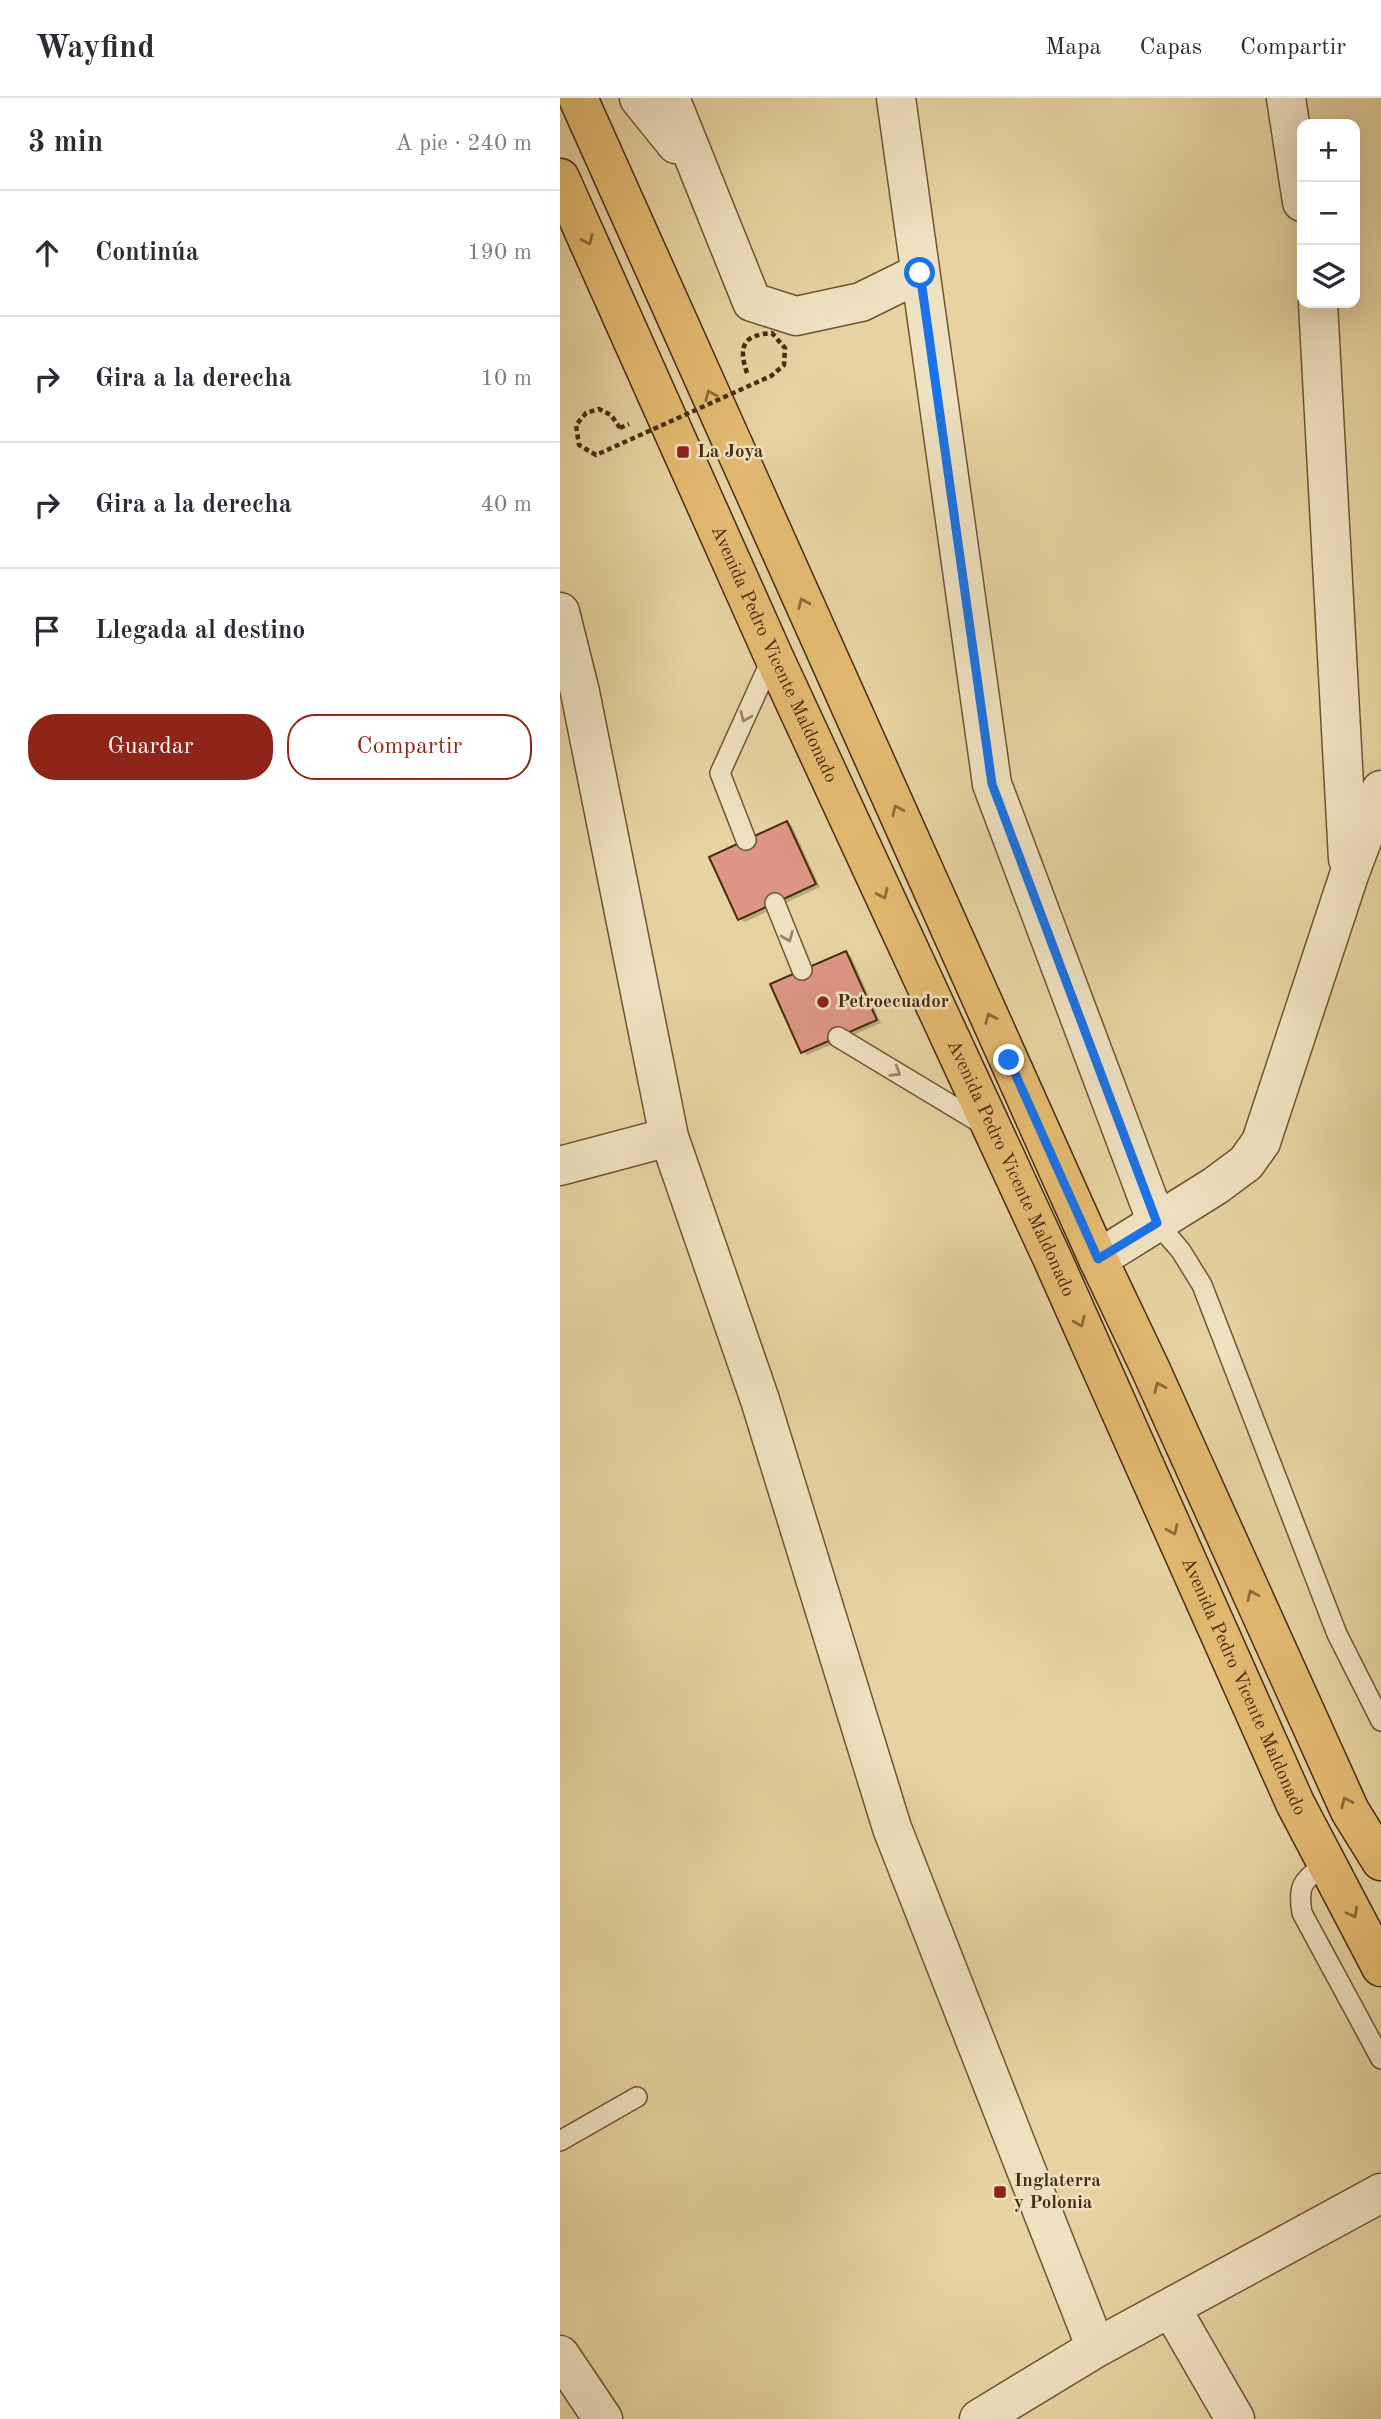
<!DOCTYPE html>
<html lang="es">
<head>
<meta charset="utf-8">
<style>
	:root { --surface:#fff; --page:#f7f7f7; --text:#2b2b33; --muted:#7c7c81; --line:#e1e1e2; --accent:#8f2418 }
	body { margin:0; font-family:"Old Standard TT",serif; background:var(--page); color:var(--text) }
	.controls { position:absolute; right:21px; top:21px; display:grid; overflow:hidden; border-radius:14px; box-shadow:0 7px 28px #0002 }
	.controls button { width:63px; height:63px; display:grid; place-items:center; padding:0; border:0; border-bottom:2px solid var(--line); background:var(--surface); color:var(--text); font:35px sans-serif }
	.stop { position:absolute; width:21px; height:21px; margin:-16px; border:5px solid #1a73e8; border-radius:50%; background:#fff }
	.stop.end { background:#1a73e8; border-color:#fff; box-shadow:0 2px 7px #0008 }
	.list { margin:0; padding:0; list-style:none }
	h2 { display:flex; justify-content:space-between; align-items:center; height:91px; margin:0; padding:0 28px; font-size:30px }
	h2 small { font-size:23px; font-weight:400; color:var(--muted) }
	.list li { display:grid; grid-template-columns:46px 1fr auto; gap:21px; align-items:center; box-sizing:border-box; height:126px; padding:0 28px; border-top:2px solid var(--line) }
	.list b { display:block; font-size:26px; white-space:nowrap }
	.list em { font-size:23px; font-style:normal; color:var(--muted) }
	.actions { display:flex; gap:14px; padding:21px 28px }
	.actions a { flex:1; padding:16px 0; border:2px solid var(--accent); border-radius:28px; text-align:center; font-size:24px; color:var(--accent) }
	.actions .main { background:var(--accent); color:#fff }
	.icon { flex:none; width:38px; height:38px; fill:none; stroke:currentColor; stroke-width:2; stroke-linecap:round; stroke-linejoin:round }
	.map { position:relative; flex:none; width:821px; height:2321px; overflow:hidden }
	header { display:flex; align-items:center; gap:42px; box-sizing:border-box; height:98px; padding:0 35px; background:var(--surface); border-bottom:2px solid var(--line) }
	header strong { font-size:33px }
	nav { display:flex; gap:38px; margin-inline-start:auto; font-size:24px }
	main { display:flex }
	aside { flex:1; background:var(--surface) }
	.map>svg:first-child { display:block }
	.shadow { fill:#0003 }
	.building { fill:#dd9684; stroke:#462b0e; stroke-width:2 }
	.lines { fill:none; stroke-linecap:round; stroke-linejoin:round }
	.lane-casing { stroke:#6e5533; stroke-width:22 }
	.street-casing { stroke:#6e5533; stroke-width:41 }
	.primary-casing { stroke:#462b0e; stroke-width:41 }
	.path { stroke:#462b0e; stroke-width:4.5; stroke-dasharray:5 3.5; stroke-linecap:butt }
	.lane { stroke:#efe2c2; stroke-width:19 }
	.street { stroke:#efe2c2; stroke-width:38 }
	.primary { stroke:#e3ba70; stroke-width:38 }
	.path-bridge { stroke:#462b0e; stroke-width:4.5; stroke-dasharray:5 3.5; stroke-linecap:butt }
	.oneway { stroke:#8d6b3a }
	.oneway2 { stroke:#9a8668 }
	.route { stroke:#1a73e8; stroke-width:9 }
	.poi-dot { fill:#8f2418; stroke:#efe2c2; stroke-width:2.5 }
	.labels { text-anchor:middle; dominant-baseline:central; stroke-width:5; stroke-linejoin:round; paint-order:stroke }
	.poi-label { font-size:19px; font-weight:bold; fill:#462b0e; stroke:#efe2c2; text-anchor:start }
	.street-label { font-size:19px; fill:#462b0e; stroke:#efe2c2 }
</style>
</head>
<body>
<header>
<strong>Wayfind</strong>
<nav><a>Mapa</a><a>Capas</a><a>Compartir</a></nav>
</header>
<main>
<aside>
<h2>3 min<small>A pie · 240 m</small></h2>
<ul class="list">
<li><svg class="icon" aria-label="ahead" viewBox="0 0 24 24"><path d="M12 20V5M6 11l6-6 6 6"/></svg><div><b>Continúa</b></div><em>190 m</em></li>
<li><svg class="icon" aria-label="right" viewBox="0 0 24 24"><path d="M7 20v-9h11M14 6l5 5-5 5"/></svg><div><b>Gira a la derecha</b></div><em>10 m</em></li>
<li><svg class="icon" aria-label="right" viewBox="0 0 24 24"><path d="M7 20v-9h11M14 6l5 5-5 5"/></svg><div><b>Gira a la derecha</b></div><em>40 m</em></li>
<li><svg class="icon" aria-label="arrive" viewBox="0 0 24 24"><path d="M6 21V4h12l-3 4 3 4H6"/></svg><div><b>Llegada al destino</b></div></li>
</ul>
<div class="actions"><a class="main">Guardar</a><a>Compartir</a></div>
</aside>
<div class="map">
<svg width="821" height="2321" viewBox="0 0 821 2321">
	<rect width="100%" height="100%" fill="#e6d3a1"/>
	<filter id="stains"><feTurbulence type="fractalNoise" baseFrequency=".00286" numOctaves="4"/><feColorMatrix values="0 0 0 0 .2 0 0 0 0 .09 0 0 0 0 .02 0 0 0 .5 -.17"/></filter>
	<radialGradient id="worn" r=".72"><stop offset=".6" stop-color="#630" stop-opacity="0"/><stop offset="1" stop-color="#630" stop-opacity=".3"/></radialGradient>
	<path class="shadow" d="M227,725L232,728L260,789L185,824L179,821Z
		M286,855L291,858L321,925L247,957L242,954Z"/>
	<path class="building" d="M227,723L256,786L178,822L149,759Z
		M286,853L317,922L241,955L210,886Z"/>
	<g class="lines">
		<defs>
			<path id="lane" d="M186,742L160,675L213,558
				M215,805L242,872
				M278,939L424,1027
				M597,1125L621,1153L642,1187L777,1536L821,1623
				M766,1765C744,1783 737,1785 742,1815L821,1961
				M0,2043L77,1999"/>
			<path id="street" d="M79,0L116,46
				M110,0L192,204L236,218L301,204L360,175
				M336,0L432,686L597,1125
				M726,0L742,104
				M758,205L788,761
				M0,514L20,594L109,1039L200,1302L332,1730L536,2250
				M0,1068L109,1039
				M538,1161L655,1088L686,1065L701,1044L789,777L821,692
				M611,2210L675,2321
				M0,2257L43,2321
				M419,2321L536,2250L821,2095"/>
			<g id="primary">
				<path d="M18,0L538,1161L590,1270L790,1713L821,1763"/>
				<path id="s1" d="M0,80L213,557L493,1162L735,1705L821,1869"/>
			</g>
		</defs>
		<use href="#lane" class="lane-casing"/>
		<use href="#street" class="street-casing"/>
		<use href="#primary" class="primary-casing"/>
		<path class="path" d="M60,330L69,326"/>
		<use href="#lane" class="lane"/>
		<use href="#street" class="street"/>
		<use href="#primary" class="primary"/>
		<path class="path-bridge" d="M60,330L51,317L39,311L26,315L16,327L19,347L36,357L211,278L224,267L225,250L212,235C183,237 178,248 187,275"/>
	</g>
	<defs><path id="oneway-chevron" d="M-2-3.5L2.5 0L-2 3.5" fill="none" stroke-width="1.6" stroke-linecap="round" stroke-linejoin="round" transform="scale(1.75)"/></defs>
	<g class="oneway">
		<use href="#oneway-chevron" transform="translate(28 142) rotate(66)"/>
		<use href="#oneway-chevron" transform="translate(150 297) rotate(-114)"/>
		<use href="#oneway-chevron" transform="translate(243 505) rotate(-114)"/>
		<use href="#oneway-chevron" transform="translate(337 712) rotate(-114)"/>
		<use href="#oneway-chevron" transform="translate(323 796) rotate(65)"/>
		<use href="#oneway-chevron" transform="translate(430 920) rotate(-114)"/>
		<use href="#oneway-chevron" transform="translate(520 1224) rotate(66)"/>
		<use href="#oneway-chevron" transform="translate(599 1289) rotate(-114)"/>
		<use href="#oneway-chevron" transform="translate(613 1432) rotate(66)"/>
		<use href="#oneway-chevron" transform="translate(692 1497) rotate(-114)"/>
		<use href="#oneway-chevron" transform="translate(786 1704) rotate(-115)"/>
		<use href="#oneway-chevron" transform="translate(793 1815) rotate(62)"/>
	</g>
	<g class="oneway2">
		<use href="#oneway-chevron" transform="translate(185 619) rotate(114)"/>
		<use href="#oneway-chevron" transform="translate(228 839) rotate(68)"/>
		<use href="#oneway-chevron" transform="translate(336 974) rotate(31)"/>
	</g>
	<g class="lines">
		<path class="route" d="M360,175L432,686L597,1125L538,1161L449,962"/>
	</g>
	<g class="poi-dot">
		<rect x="116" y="347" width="14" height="14" rx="3.5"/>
		<circle cx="263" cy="904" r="7"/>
		<rect x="433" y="2087" width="14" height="14" rx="3.5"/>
	</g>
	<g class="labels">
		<g class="poi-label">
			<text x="137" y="354">La Joya</text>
			<text x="277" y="904">Petroecuador</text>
			<text x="454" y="2083">Inglaterra<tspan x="454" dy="22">y Polonia</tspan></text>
		</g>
		<g class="street-label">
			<text stroke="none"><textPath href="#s1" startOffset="522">Avenida Pedro Vicente Maldonado</textPath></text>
			<text stroke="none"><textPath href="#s1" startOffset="1088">Avenida Pedro Vicente Maldonado</textPath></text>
			<text stroke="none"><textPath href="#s1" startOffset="1656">Avenida Pedro Vicente Maldonado</textPath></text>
		</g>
	</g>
	<rect width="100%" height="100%" filter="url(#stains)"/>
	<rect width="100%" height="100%" fill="url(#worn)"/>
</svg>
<div class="controls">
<button>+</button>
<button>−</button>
<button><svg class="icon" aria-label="layers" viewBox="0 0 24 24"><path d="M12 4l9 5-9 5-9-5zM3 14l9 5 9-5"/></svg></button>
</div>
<div class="stop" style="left:360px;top:175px"></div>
<div class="stop end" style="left:449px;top:962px"></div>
</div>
</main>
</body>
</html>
